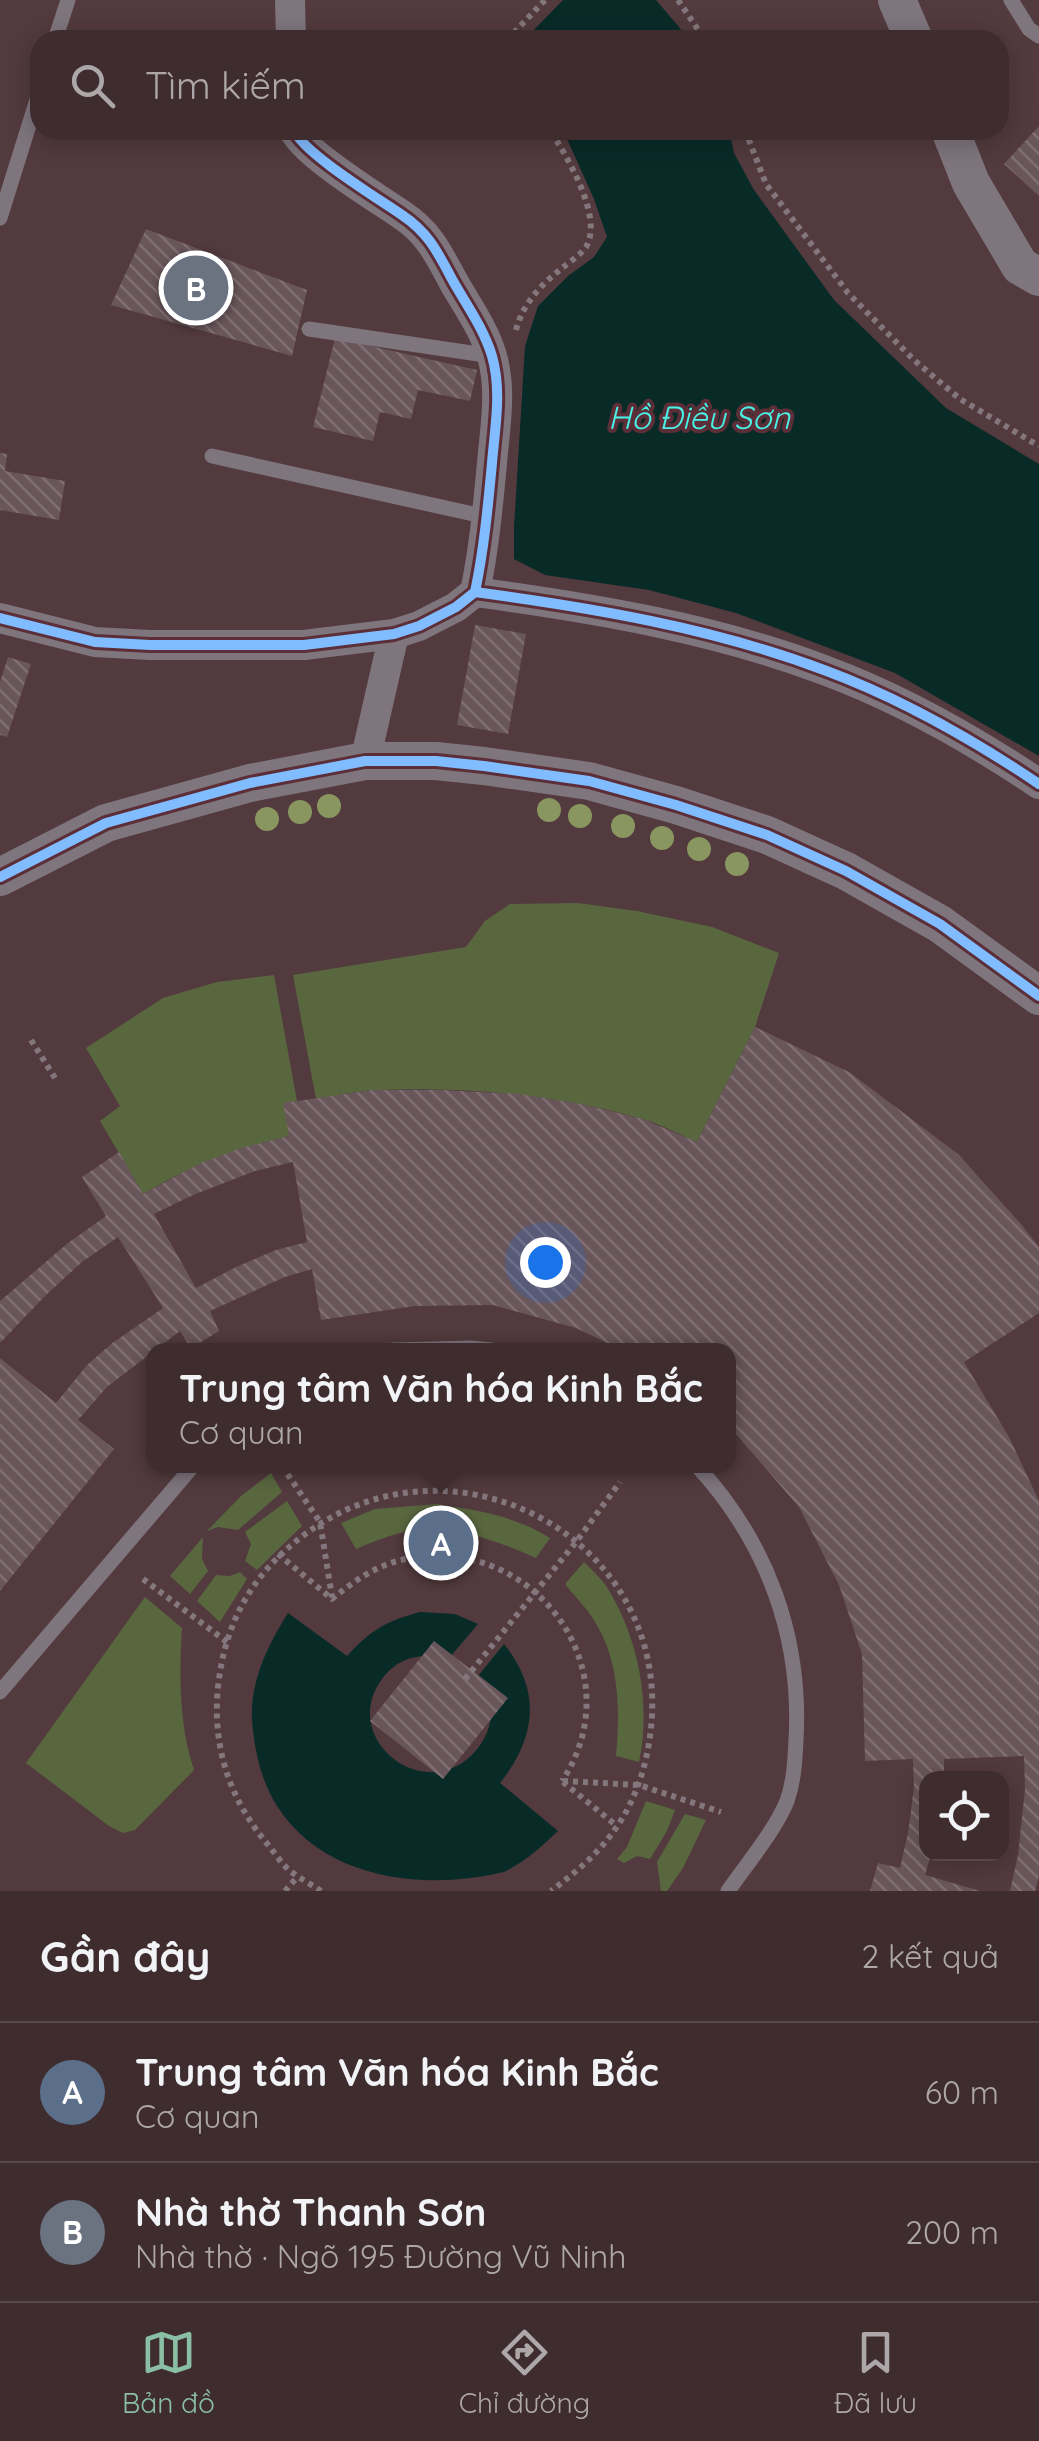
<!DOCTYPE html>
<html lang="vi">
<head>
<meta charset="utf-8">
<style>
	:root { --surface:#3e2c2e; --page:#453436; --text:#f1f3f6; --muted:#ada7aa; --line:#57484a; --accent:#8abfa5 }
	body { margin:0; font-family:Quicksand,sans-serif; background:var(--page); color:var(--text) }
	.controls { position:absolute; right:30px; bottom:30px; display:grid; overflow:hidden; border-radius:20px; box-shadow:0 5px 25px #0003 }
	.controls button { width:90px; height:90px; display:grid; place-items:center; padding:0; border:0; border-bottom:2px solid var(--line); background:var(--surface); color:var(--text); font:50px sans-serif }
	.you { position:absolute; left:545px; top:1262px; width:35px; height:35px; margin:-25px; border:8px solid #fff; border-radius:50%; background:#1a73e8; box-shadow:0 0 0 15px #1a73e833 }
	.badge { display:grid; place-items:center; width:65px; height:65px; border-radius:50%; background:var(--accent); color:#fff; font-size:32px; font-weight:700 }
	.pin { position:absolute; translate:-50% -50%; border:5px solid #fff; box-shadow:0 2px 10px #0006 }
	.popup { position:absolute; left:146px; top:1343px; width:590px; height:130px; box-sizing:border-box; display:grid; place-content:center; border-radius:20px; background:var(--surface); filter:drop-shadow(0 2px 8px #0005); font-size:32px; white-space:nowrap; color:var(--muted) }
	.popup b { font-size:38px; color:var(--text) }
	.popup::after { content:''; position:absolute; left:50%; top:100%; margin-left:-20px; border:20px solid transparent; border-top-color:var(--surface) }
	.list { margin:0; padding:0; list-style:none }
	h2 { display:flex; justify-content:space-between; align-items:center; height:130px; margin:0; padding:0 40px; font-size:42px }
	h2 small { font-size:32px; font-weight:400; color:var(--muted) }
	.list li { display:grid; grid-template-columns:65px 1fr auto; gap:30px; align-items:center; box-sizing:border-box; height:140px; padding:0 40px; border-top:2px solid var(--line) }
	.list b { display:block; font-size:38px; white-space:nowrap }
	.list p { margin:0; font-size:32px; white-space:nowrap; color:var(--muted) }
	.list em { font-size:32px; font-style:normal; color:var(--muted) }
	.icon { flex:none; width:55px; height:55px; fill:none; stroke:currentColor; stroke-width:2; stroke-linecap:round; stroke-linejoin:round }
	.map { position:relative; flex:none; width:1039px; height:1891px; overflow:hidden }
	.search { position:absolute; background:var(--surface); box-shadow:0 5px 25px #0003; left:30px; right:30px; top:30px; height:110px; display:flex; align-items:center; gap:25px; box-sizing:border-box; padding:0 35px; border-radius:30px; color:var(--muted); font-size:38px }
	.sheet { height:410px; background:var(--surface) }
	nav { display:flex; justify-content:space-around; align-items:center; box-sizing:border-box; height:140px; border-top:2px solid var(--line); background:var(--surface); font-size:28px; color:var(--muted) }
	nav a { display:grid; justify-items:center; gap:5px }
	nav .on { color:var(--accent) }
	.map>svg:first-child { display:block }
	.green { fill:#59673f }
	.water { fill:#092b28 }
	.building { fill:url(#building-back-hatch); fill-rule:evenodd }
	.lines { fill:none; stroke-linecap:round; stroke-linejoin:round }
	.path { stroke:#84767d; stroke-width:6; stroke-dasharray:5 5; stroke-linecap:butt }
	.service { stroke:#7f757d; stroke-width:15 }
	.minor { stroke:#7f757d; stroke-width:30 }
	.tertiary { stroke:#7f757d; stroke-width:38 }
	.cycleway-casing { stroke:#5c2f38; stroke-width:16 }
	.cycleway { stroke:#80bcff; stroke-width:10 }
	.tree { fill:#899660 }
	.labels { text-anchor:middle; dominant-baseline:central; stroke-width:8; stroke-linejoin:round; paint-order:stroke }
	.water-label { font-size:32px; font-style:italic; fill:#48f3e6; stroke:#5c2f38 }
</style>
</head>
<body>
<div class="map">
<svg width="1039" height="1891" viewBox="0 0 1039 1891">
	<defs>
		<pattern id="building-back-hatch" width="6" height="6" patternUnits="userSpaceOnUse" patternTransform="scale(2.5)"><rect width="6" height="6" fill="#69565a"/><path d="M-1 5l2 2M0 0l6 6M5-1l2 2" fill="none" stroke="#806e72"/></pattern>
	</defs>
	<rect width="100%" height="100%" fill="#523a3e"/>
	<path class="green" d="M578,903L637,911L712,927L779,953L755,1027L697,1142C678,1134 659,1123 639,1118C555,1094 465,1087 377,1090C357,1091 336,1096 316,1099L293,975L466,947L485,921L510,904Z
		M274,975L297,1101L289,1136C233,1150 193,1165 143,1194L100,1121L120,1106L86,1048L163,998L217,982Z
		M271,1473L282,1492L238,1530L218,1527L207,1531L241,1496Z
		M287,1501L302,1526L257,1570L245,1561L251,1544L245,1532Z
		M437,1504C477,1510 515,1516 550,1538L536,1558C495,1540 446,1521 400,1533C385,1537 370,1543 356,1549L341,1523L375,1509Z
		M203,1537L202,1559L208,1571L190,1594L170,1576Z
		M584,1562C593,1571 604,1581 610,1592C639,1642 651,1705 639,1762L616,1756C620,1711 620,1662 595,1622C587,1608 574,1596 565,1584Z
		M240,1572L247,1579L220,1622L197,1601L216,1575L230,1576Z
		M145,1597L182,1628C179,1674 179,1726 194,1770L135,1830L123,1833L109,1826L26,1763Z
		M646,1801L675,1810L667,1831L650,1859L637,1856L624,1863L617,1859L627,1847Z
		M685,1814L706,1820L683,1868L667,1891H661L657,1862Z"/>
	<path class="water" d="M563,0H656L690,40H524Z
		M563,130H729L734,153L754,190L834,300L946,408L1039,464V756L895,673L736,613L649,590L545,575L514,559V527L525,346L538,306L568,276L594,257L607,237L594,199Z
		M420,1612L455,1614L478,1624L450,1657C422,1654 400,1655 382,1679C337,1740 429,1810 478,1748C485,1739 492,1725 490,1713C489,1701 482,1687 478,1676L504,1644C542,1691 536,1738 500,1783L558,1831C541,1847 525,1862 504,1872C424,1891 324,1880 277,1806C261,1781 254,1749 252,1719C250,1681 268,1645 288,1613L347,1656C371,1630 386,1621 420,1612Z"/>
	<path class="building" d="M1039,126V196L1004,164Z
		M146,229L307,290L292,356L111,305Z
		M335,338L477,370L470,401L418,390L411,419L380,412L373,441L313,427Z
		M0,453L7,454L5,471L65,481L59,520L0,510Z
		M475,625L526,634L508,734L457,725Z
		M8,657L31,664L7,737L0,735V682Z
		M755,1027L849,1072L958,1154L1020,1223L1039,1247V1313L964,1362L1009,1437L1039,1501V1876L1035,1891H1010L1018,1855L1025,1789L1024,1756L944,1759V1778H926V1854H931L925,1875L980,1891H870L878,1863L900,1868L908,1833L914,1787L913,1759L865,1761L862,1654L839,1585L799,1507L728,1425V1350H622L576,1328L493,1305L415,1306L321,1320L312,1269L285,1277L210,1311L219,1331L191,1348L180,1331L107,1387L78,1420L114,1449L0,1591V1358L56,1403L87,1365L111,1344L163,1308L118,1237L82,1262L45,1296L0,1343V1301L68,1243L106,1216L82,1177L119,1152L143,1194L199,1164L241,1148L289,1136L283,1103L373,1090H441L519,1094L581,1104L643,1119L697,1142ZM293,1162L307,1242L276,1250L236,1267L196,1288L154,1214L193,1195L255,1171Z
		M434,1641L508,1698L443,1779L370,1721Z"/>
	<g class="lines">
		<path class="path" d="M678,0L705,40
			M507,40L545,0
			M745,130L766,184L848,293L914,360L960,399L1039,446
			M516,330C523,303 541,285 562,268C570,262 580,255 586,247C604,217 566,155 550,130
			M31,1040L55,1078
			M282,1466L320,1522L332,1597
			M278,1554L332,1599C354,1581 378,1564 406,1559C534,1533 635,1671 562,1781
			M143,1579L227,1642
			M465,1679L576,1542L620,1482
			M563,1781L639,1785L721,1812
			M563,1782L617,1826
			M285,1891L298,1876
			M321,1891C311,1884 299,1878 289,1870C282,1864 276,1855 270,1847C230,1801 212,1748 218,1687C225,1622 252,1574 304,1535C448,1426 661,1531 652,1715C650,1754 639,1795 616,1828C598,1854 576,1872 551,1891"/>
		<path class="service" d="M1011,0L1029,29L1039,36
			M55,40L68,0
			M0,218L40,90
			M309,329L492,356
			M212,456L487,517
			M393,1350L471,1348L492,1350
			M697,1466C767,1542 802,1637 796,1740C795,1761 794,1781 787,1801C776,1829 746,1865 728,1891
			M0,1692L193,1466"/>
		<path class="minor" d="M290,0L291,40
			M475,592C593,608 713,628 824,670C900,698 972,739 1039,784
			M0,618L95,642L150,645H304L394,634L419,626L456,607L475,592C484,549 488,506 492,463C495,427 502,391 492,356C484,329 466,304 453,281C438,253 429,233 402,215C379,199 303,153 294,130
			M365,761L394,634"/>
		<path class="tertiary" d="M897,0L914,40
			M950,130L971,183L1020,266L1039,277
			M0,877L106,823L250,783L365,761H436L484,766L589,781L676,805L767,835L846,871L940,924L1039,996"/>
		<defs>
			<path id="cycleway" d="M475,592C593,608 713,628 824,670C900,698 972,739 1039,784
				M0,618L95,642L150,645H304L394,634L419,626L456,607L475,592C484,549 488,506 492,463C495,427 502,391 492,356C484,329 466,304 453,281C438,253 429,233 402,215C379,199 303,153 294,130
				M0,877L106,823L250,783L365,761H436L484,766L589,781L676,805L767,835L846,871L940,924L1039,996"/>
		</defs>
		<use href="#cycleway" class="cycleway-casing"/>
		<use href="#cycleway" class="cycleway"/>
	</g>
	<g class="tree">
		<circle cx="329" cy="806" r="12"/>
		<circle cx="549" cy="810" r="12"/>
		<circle cx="300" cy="812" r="12"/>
		<circle cx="580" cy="816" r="12"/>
		<circle cx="267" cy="819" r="12"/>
		<circle cx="623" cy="826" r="12"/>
		<circle cx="662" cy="838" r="12"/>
		<circle cx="699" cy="849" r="12"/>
		<circle cx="737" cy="864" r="12"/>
	</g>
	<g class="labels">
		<g class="water-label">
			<text x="699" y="417">Hồ Điều Sơn</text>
		</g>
	</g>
</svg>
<div class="controls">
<button><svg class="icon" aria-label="locate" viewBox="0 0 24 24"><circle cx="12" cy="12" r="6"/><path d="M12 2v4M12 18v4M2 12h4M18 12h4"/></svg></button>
</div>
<div class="you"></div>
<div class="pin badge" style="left:441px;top:1543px;background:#5c6f8a">A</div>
<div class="popup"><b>Trung tâm Văn hóa Kinh Bắc</b>Cơ quan</div>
<div class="pin badge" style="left:196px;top:288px;background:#6b7280">B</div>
<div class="search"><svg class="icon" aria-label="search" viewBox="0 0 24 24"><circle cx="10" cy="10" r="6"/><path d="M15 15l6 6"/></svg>Tìm kiếm</div>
</div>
<section class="sheet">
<h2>Gần đây<small>2 kết quả</small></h2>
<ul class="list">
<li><span class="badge" style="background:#5c6f8a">A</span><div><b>Trung tâm Văn hóa Kinh Bắc</b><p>Cơ quan</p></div><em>60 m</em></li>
<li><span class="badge" style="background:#6b7280">B</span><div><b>Nhà thờ Thanh Sơn</b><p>Nhà thờ · Ngõ 195 Đường Vũ Ninh</p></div><em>200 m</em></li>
</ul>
</section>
<nav>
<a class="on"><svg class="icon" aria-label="map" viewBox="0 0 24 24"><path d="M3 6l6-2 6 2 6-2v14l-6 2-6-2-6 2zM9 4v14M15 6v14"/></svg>Bản đồ</a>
<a><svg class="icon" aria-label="directions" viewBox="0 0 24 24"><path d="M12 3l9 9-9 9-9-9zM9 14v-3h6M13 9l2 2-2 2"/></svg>Chỉ đường</a>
<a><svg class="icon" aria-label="saved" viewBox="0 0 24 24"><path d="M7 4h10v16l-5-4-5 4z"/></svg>Đã lưu</a>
</nav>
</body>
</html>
